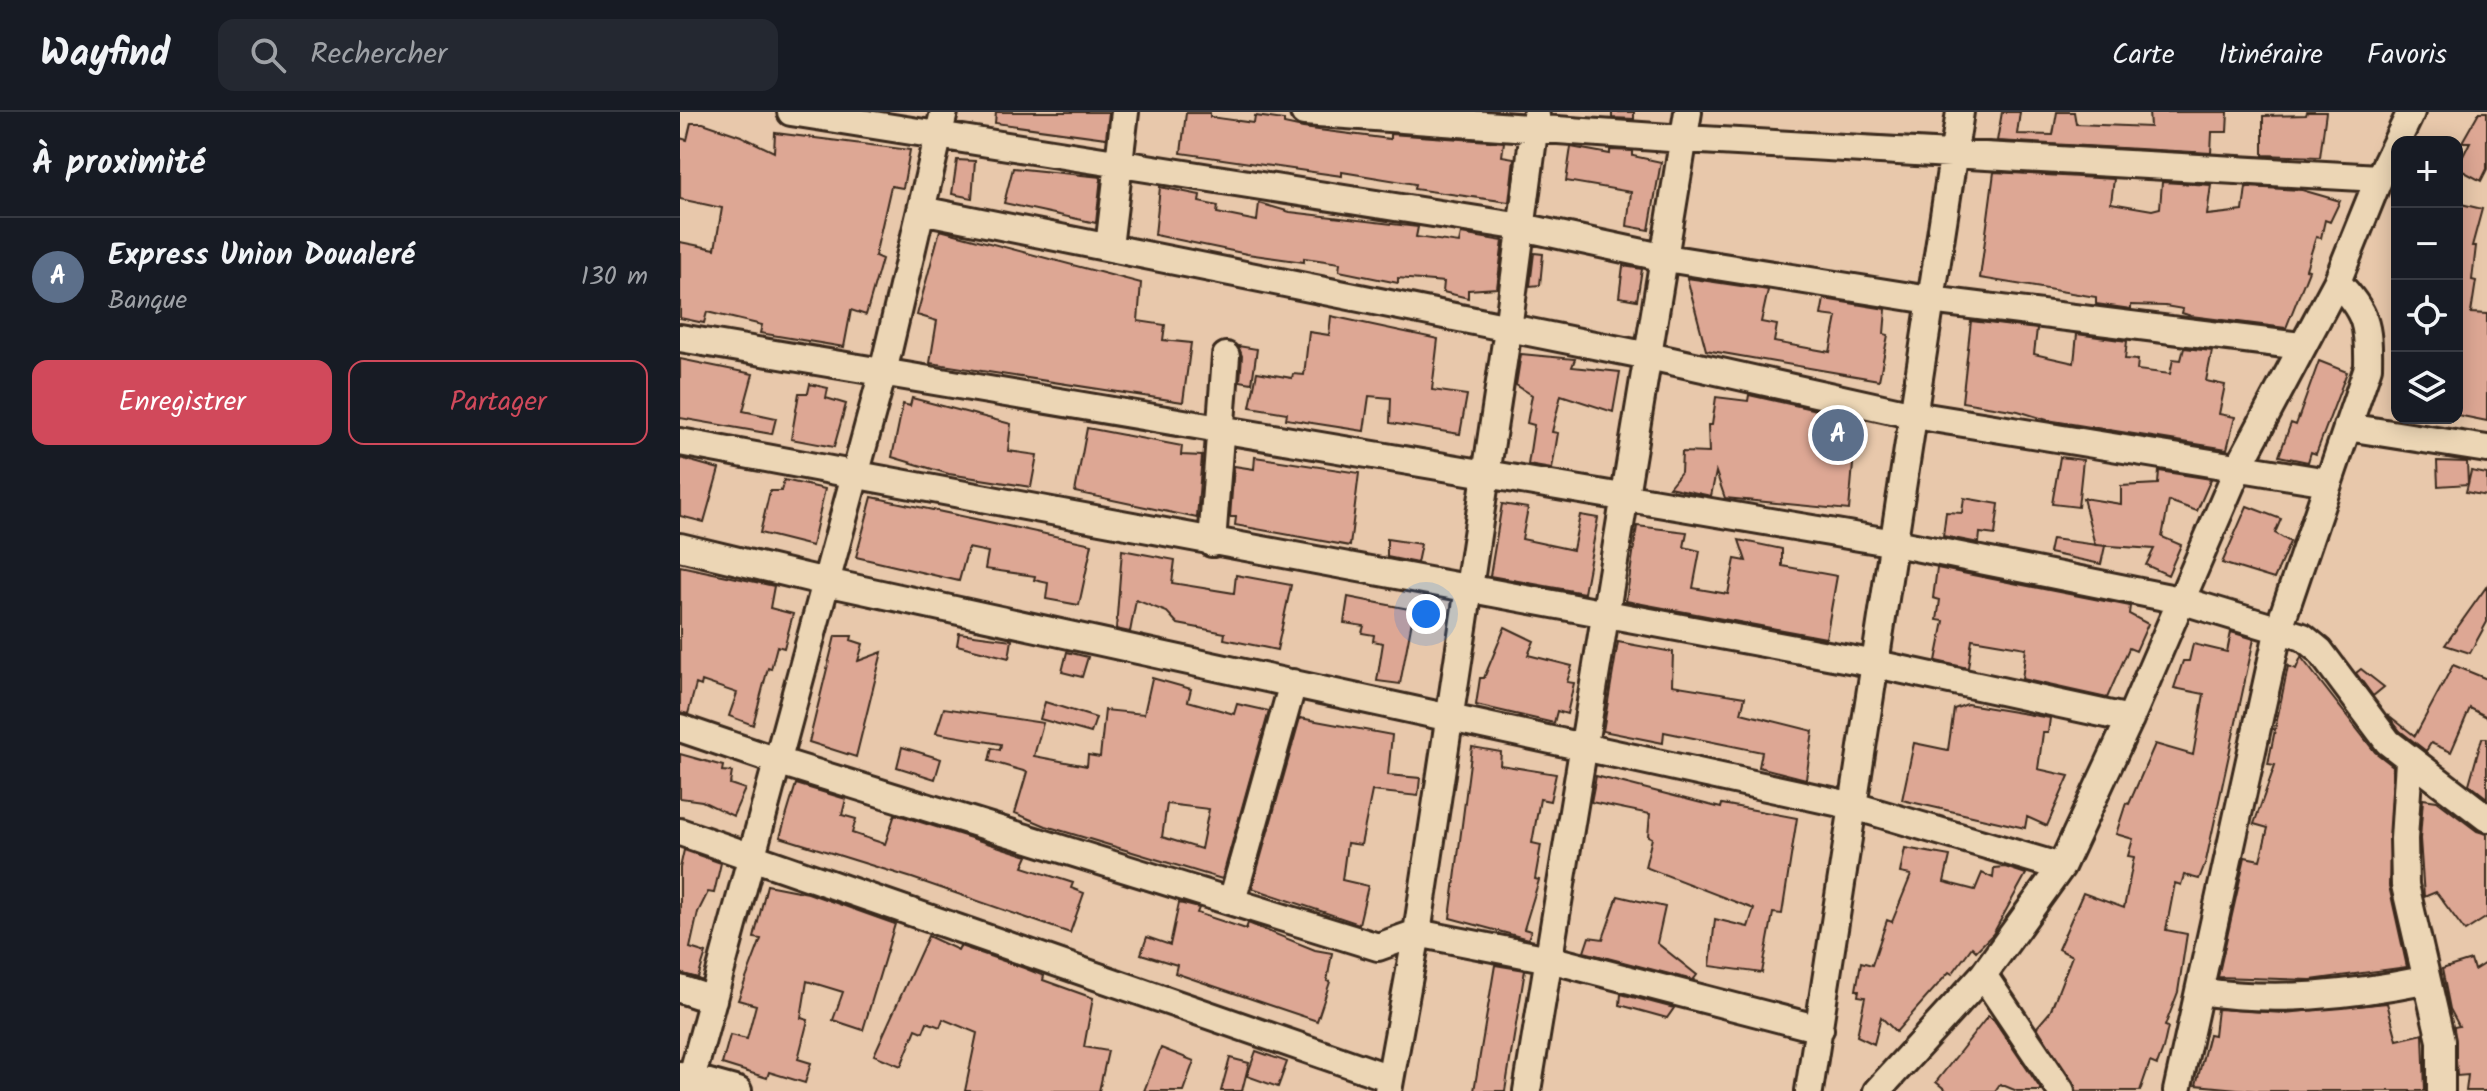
<!DOCTYPE html>
<html lang="fr">
<head>
<meta charset="utf-8">
<style>
	:root { --surface:#171b24; --page:#242831; --text:#f1f3f6; --muted:#9ea1a6; --line:#363941; --accent:#d1495b }
	body { margin:0; font-family:Kalam,sans-serif; background:var(--page); color:var(--text) }
	.controls { position:absolute; right:24px; top:24px; display:grid; overflow:hidden; border-radius:16px; box-shadow:0 4px 20px #0003 }
	.controls button { width:72px; height:72px; display:grid; place-items:center; padding:0; border:0; border-bottom:2px solid var(--line); background:var(--surface); color:var(--text); font:40px sans-serif }
	.you { position:absolute; left:746px; top:502px; width:28px; height:28px; margin:-20px; border:6px solid #fff; border-radius:50%; background:#1a73e8; box-shadow:0 0 0 12px #1a73e833 }
	.badge { display:grid; place-items:center; width:52px; height:52px; border-radius:50%; background:var(--accent); color:#fff; font-size:26px; font-weight:700 }
	.pin { position:absolute; translate:-50% -50%; border:4px solid #fff; box-shadow:0 2px 8px #0006 }
	.list { margin:0; padding:0; list-style:none }
	h2 { display:flex; justify-content:space-between; align-items:center; height:104px; margin:0; padding:0 32px; font-size:34px }
	h2 small { font-size:26px; font-weight:400; color:var(--muted) }
	.list li { display:grid; grid-template-columns:52px 1fr auto; gap:24px; align-items:center; box-sizing:border-box; height:120px; padding:0 32px; border-top:2px solid var(--line) }
	.list b { display:block; font-size:30px; white-space:nowrap }
	.list p { margin:0; font-size:26px; white-space:nowrap; color:var(--muted) }
	.list em { font-size:26px; font-style:normal; color:var(--muted) }
	.actions { display:flex; gap:16px; padding:24px 32px }
	.actions a { flex:1; padding:18px 0; border:2px solid var(--accent); border-radius:16px; text-align:center; font-size:28px; color:var(--accent) }
	.actions .main { background:var(--accent); color:#fff }
	.icon { flex:none; width:44px; height:44px; fill:none; stroke:currentColor; stroke-width:2; stroke-linecap:round; stroke-linejoin:round }
	.map { position:relative; flex:none; width:1807px; height:979px; overflow:hidden }
	header { display:flex; align-items:center; gap:48px; box-sizing:border-box; height:112px; padding:0 40px; background:var(--surface); border-bottom:2px solid var(--line) }
	header strong { font-size:38px }
	nav { display:flex; gap:44px; margin-inline-start:auto; font-size:28px }
	.search { width:560px; height:72px; background:var(--page); display:flex; align-items:center; gap:20px; box-sizing:border-box; padding:0 28px; border-radius:16px; color:var(--muted); font-size:30px }
	main { display:flex }
	aside { flex:1; background:var(--surface) }
	.map>svg:first-child { display:block }
	.building { fill:#dda794; stroke:#3b2a1e; stroke-width:2; fill-rule:evenodd }
	.lines { fill:none; stroke-linecap:round; stroke-linejoin:round }
	.minor-casing { stroke:#3b2a1e; stroke-width:32 }
	.minor { stroke:#ecd6b5; stroke-width:26 }
</style>
</head>
<body>
<header>
<strong>Wayfind</strong>
<div class="search"><svg class="icon" aria-label="search" viewBox="0 0 24 24"><circle cx="10" cy="10" r="6"/><path d="M15 15l6 6"/></svg>Rechercher</div>
<nav><a>Carte</a><a>Itinéraire</a><a>Favoris</a></nav>
</header>
<main>
<aside>
<h2>À proximité<small></small></h2>
<ul class="list">
<li><span class="badge" style="background:#5c6f8a">A</span><div><b>Express Union Doualeré</b><p>Banque</p></div><em>130 m</em></li>
</ul>
<div class="actions"><a class="main">Enregistrer</a><a>Partager</a></div>
</aside>
<div class="map">
<svg width="1807" height="979" viewBox="0 0 1807 979">
	<rect width="100%" height="100%" fill="#e8c8ab"/>
	<filter id="ink" filterUnits="userSpaceOnUse"><feTurbulence type="fractalNoise" baseFrequency=".0125" numOctaves="2"/><feDisplacementMap in="SourceGraphic" scale="16" xChannelSelector="R" yChannelSelector="G"/><feConvolveMatrix kernelMatrix="1 2 1 2 8 2 1 2 1" color-interpolation-filters="sRGB"/></filter>
	<g filter="url(#ink)">
		<path class="building" d="M316,0H429L426,26L315,11Z
			M932,0H954V7L932,6Z
			M1322,0H1340L1337,22L1373,23L1377,0H1394L1396,12L1470,15L1469,0H1548L1547,20H1532L1531,41L1317,29Z
			M1627,0H1646L1640,45L1583,43V4L1626,3Z
			M1799,0H1807V57L1801,69L1777,56L1790,30H1782Z
			M506,1H530V5L574,11L575,4L604,8V12L623,16L710,27V22L824,30L822,44L834,46L829,90L734,77L735,72L662,60V64L633,60L501,41Z
			M11,11H23L61,24L94,40L95,21L230,38L223,76L211,74L195,144L202,147L186,203L171,198L164,235L80,221L82,213L31,201L27,200L24,211L0,206V130L35,137L42,96L0,87V26L7,28Z
			M891,35L930,42V38L953,39V44L981,50L969,118L947,114L951,80L886,69Z
			M277,48L295,49L292,86L272,82Z
			M333,56L421,65L416,111L324,91Z
			M1314,60L1434,67L1431,91L1472,98L1480,96L1482,70L1531,73L1527,103L1563,99L1566,75L1622,78L1660,89L1650,110L1645,108L1641,126L1636,125L1626,157L1629,158L1606,216L1511,204L1502,201L1503,197L1485,194L1451,193V197L1416,192V185L1300,166Z
			M480,75L520,83L519,90L538,94L537,101L577,109L579,91L610,100L738,115L736,125L779,131L781,122L823,129L817,176L788,178V186L763,180L764,170L718,166V171L659,159L660,151L624,146V150L567,142L475,123Z
			M1777,91L1802,97L1792,134H1796L1792,168L1796,169L1791,201L1807,202V309L1777,303Z
			M260,118L461,171L458,209L485,213L483,228L511,231L503,290L250,251L257,209L237,203Z
			M854,141L863,142L860,173L850,174Z
			M943,154L962,157L957,188L939,185Z
			M1007,166L1088,178L1081,210L1097,213L1094,230L1150,240L1157,205L1141,203L1144,187L1206,197L1204,222L1208,223L1199,268L1026,238Z
			M651,204L758,227L752,278L787,283L780,322L710,311L711,286L689,284L684,319L606,307L607,301L570,295L577,260L612,266L613,262L624,263L629,220L649,223Z
			M1291,209L1357,217L1354,242L1394,251L1397,222L1447,229L1445,247L1458,248L1457,258L1490,262L1493,247L1501,248L1504,236L1532,239L1526,269L1545,273L1539,302L1555,305L1547,337L1367,308L1338,299L1282,290Z
			M558,234L577,237L572,271L560,269L562,244Z
			M841,242L895,247L892,255L940,260L933,300L881,283L872,320L878,321L872,357L848,353L854,313L847,311L852,283L836,273Z
			M0,247L73,262L63,299L96,306L92,322L0,306Z
			M1639,249L1667,260L1636,342L1631,340L1628,350L1599,344L1611,311L1616,313Z
			M130,272L148,276L146,286L166,292L154,335L111,327L119,281H128Z
			M1069,283L1177,307L1169,398L1045,386L1036,360L1031,384L989,375L1001,360L1002,340L1029,341L1028,313H1032L1036,285L1068,289Z
			M232,286L331,312L328,339L357,343L351,375L269,362L212,345L223,292L230,294Z
			M407,316L502,334L501,343L522,344L517,406L395,380Z
			M575,345L679,361L670,434L555,413L556,405H550L554,354L574,357Z
			M1380,345L1403,348L1398,395L1372,392Z
			M0,346L39,357L24,410L0,404Z
			M1757,349L1787,350L1788,372L1791,359L1807,362V384L1786,380L1788,372L1758,374Z
			M1479,359L1531,367L1517,399L1489,389L1482,425L1501,433L1488,463L1466,453L1474,437L1415,433L1403,386L1441,392V374L1478,372Z
			M104,368L145,377L132,434L80,421L90,379H101Z
			M192,385L412,432L399,493L366,487L368,471L354,468L355,464L305,457L308,440L288,436L279,469L176,445Z
			M1284,386L1319,392L1315,423L1300,421L1299,431L1263,424L1266,400L1282,401Z
			M822,392L848,396L842,427L893,438L900,403L918,406L904,481L810,464Z
			M1567,394L1601,407L1595,421L1610,430L1594,467L1542,451Z
			M957,414L1007,420L1004,435L1020,439L1013,476L1048,482L1055,447L1066,449L1059,428L1102,437V454L1157,464L1146,526L946,489Z
			M707,427L741,432L737,451L707,445Z
			M1372,427L1425,434L1421,452L1369,441Z
			M442,438L495,448L492,471L554,481L556,463L611,473L597,538L544,527L545,521L498,512L487,500L456,488L450,520L436,517Z
			M0,454L94,474L90,496L113,502L104,536L97,534L91,557L88,556L73,613L49,604L57,581L22,569L21,574L16,572L8,602L0,600Z
			M1257,456L1450,494L1449,502L1468,512L1456,539L1449,536L1427,586L1342,567L1346,536L1292,527L1288,556L1256,549L1264,509L1257,508L1260,488L1253,486Z
			M1807,474V510L1790,541L1765,533Z
			M668,485L734,498L720,572L697,569L703,531L693,529L694,523L682,521L684,514L664,511Z
			M825,515L854,529L848,543L892,554L887,570L894,571L887,602L877,599L874,611L796,593L800,566H804Z
			M1551,520L1574,527L1526,749L1519,767L1504,763L1501,773L1495,771L1486,818L1507,822L1498,880L1485,914L1488,915L1483,937L1477,953L1470,950L1460,979H1397L1357,915L1370,900L1392,844L1378,837L1403,781L1444,796L1454,745L1448,744L1453,727L1436,722L1446,691L1449,692L1475,632L1513,643L1524,582L1494,576L1503,549H1509L1513,532L1547,540Z
			M279,521L332,528L329,546L277,533Z
			M155,524H172L171,528L183,532L178,549L202,540L176,645L129,630Z
			M938,530L993,540L992,573L1065,585L1061,601L1133,619L1126,667L1079,655L1082,640L984,620L983,631L923,619Z
			M387,540L408,545L402,565L382,560Z
			M1621,545L1695,640L1713,654L1709,774L1727,855L1631,868L1538,865L1565,745L1580,748L1588,716L1574,712L1595,653L1588,652L1608,554L1616,557Z
			M1773,553L1807,567V605L1790,596L1771,640L1751,631L1746,639L1720,619L1707,602L1735,624Z
			M1681,557L1704,575L1693,584L1676,561Z
			M472,566L511,577L508,589L554,602L557,592L589,599L542,767L366,714L335,701L347,660L309,649L312,636L320,638L321,632L256,621L264,596L363,611L354,644L407,654L408,643L420,645L425,598L464,602ZM487,692L529,697L521,737L482,725Z
			M365,590L416,606L411,621L360,607Z
			M1287,592L1370,606L1368,621H1363L1358,657L1389,664L1367,714L1347,705L1345,716L1222,688L1234,631L1268,638L1274,597Z
			M620,606L712,623L708,663L740,666L738,684L692,679L681,733L667,731L662,768L688,774L679,812L572,776Z
			M1802,626H1807V686L1789,672Z
			M222,635L261,647L255,667L217,655Z
			M792,635L821,640L820,653L876,662L870,689L860,687L852,731L861,733L855,767L859,768L844,817L851,819L848,827L770,806Z
			M0,642L43,654L42,659L52,660L50,672L65,677L53,704L22,689L0,686Z
			M916,664L1041,696L1042,692L1117,706L1102,802L1093,801L1082,861L1030,854L1035,807L1068,815L1074,797L965,755L972,726L968,724L970,702L911,690Z
			M116,672L166,687L162,703L176,707L172,721L205,732L215,702L348,744L343,755L393,771L391,776L404,781L390,821L232,766L100,725Z
			M1743,687L1757,689L1797,719L1807,722V805L1785,819L1756,780L1744,785L1740,727Z
			M1225,736L1270,744L1264,770L1295,778L1302,761L1313,766L1314,756L1325,755L1346,762L1313,822L1296,839L1292,835L1272,862L1269,860L1216,920L1201,905L1194,932L1177,924L1185,885L1178,884L1179,878H1176L1181,850L1192,853L1207,808L1212,810L1231,763L1220,761Z
			M4,738L41,751L34,781L28,780L18,800L10,836L26,841L18,866L0,861V756Z
			M87,773L128,781L215,812L183,918L153,908L163,880L127,869L121,906L128,908L118,947L131,951L125,971L89,960L87,966L42,952L50,923L67,927L76,893L58,888L81,827L74,826Z
			M938,784L985,795L977,831L1017,863L1013,868L904,840L909,825L923,827Z
			M499,791L519,796L517,801L566,817L568,811L635,838L652,841L647,869L650,870L637,909L495,861L497,853L461,842L467,825L490,833Z
			M248,824L278,838L280,834L344,856L364,864L363,868L413,886L404,935L428,939L419,979H285L297,921L263,907L260,915L247,910L243,920L236,917L221,954L194,943Z
			M1791,848L1794,858L1807,850V979H1786L1788,963L1777,964L1774,915L1779,914L1770,897L1762,857Z
			M815,853L845,858L825,979H794Z
			M941,882L994,896L987,906L940,893Z
			M1707,891L1717,928L1743,922L1745,979H1578L1516,973L1529,922L1534,923L1537,897L1604,901Z
			M1308,904L1314,908L1362,979H1337L1320,972L1315,979H1267L1256,970Z
			M481,936L514,949L503,979H464Z
			M576,939L607,950L598,975L567,964Z
			M550,946L569,951L562,979H541Z"/>
		<g class="lines">
			<defs>
				<path id="minor" d="M111,0L842,115L986,146L1250,188L1621,234
					M624,0L1004,27L1699,66
					M241,98L969,244L1234,303L1648,370
					M429,135L445,0
					M0,226L1215,431L1500,488L1623,525L1640,539L1708,630L1807,706
					M1667,315L1807,337
					M0,330L1196,552L1450,607
					M532,431L546,244
					M0,435L146,470L1174,694L1381,755
					M0,616L97,649L698,835L737,821L869,847L1140,917
					M1729,649L1724,727L1725,773L1761,929V979
					M0,720L710,966
					M552,789L613,571
					M1303,863L1381,979
					M0,877L33,888
					M1519,879C1594,891 1670,883 1744,868
					M0,963L58,979
					M8,979L203,260L264,0
					M708,979L737,821L828,217L856,4
					M847,979L1008,0
					M1129,979L1280,0
					M1197,979L1303,863L1381,755L1450,607L1559,354L1657,170L1699,66L1731,0
					M1497,979L1599,516L1688,255C1689,213 1686,200 1657,170"/>
			</defs>
			<use href="#minor" class="minor-casing"/>
			<use href="#minor" class="minor"/>
		</g>
	</g>
</svg>
<div class="controls">
<button>+</button>
<button>−</button>
<button><svg class="icon" aria-label="locate" viewBox="0 0 24 24"><circle cx="12" cy="12" r="6"/><path d="M12 2v4M12 18v4M2 12h4M18 12h4"/></svg></button>
<button><svg class="icon" aria-label="layers" viewBox="0 0 24 24"><path d="M12 4l9 5-9 5-9-5zM3 14l9 5 9-5"/></svg></button>
</div>
<div class="you"></div>
<div class="pin badge" style="left:1158px;top:323px;background:#5c6f8a">A</div>
</div>
</main>
</body>
</html>
